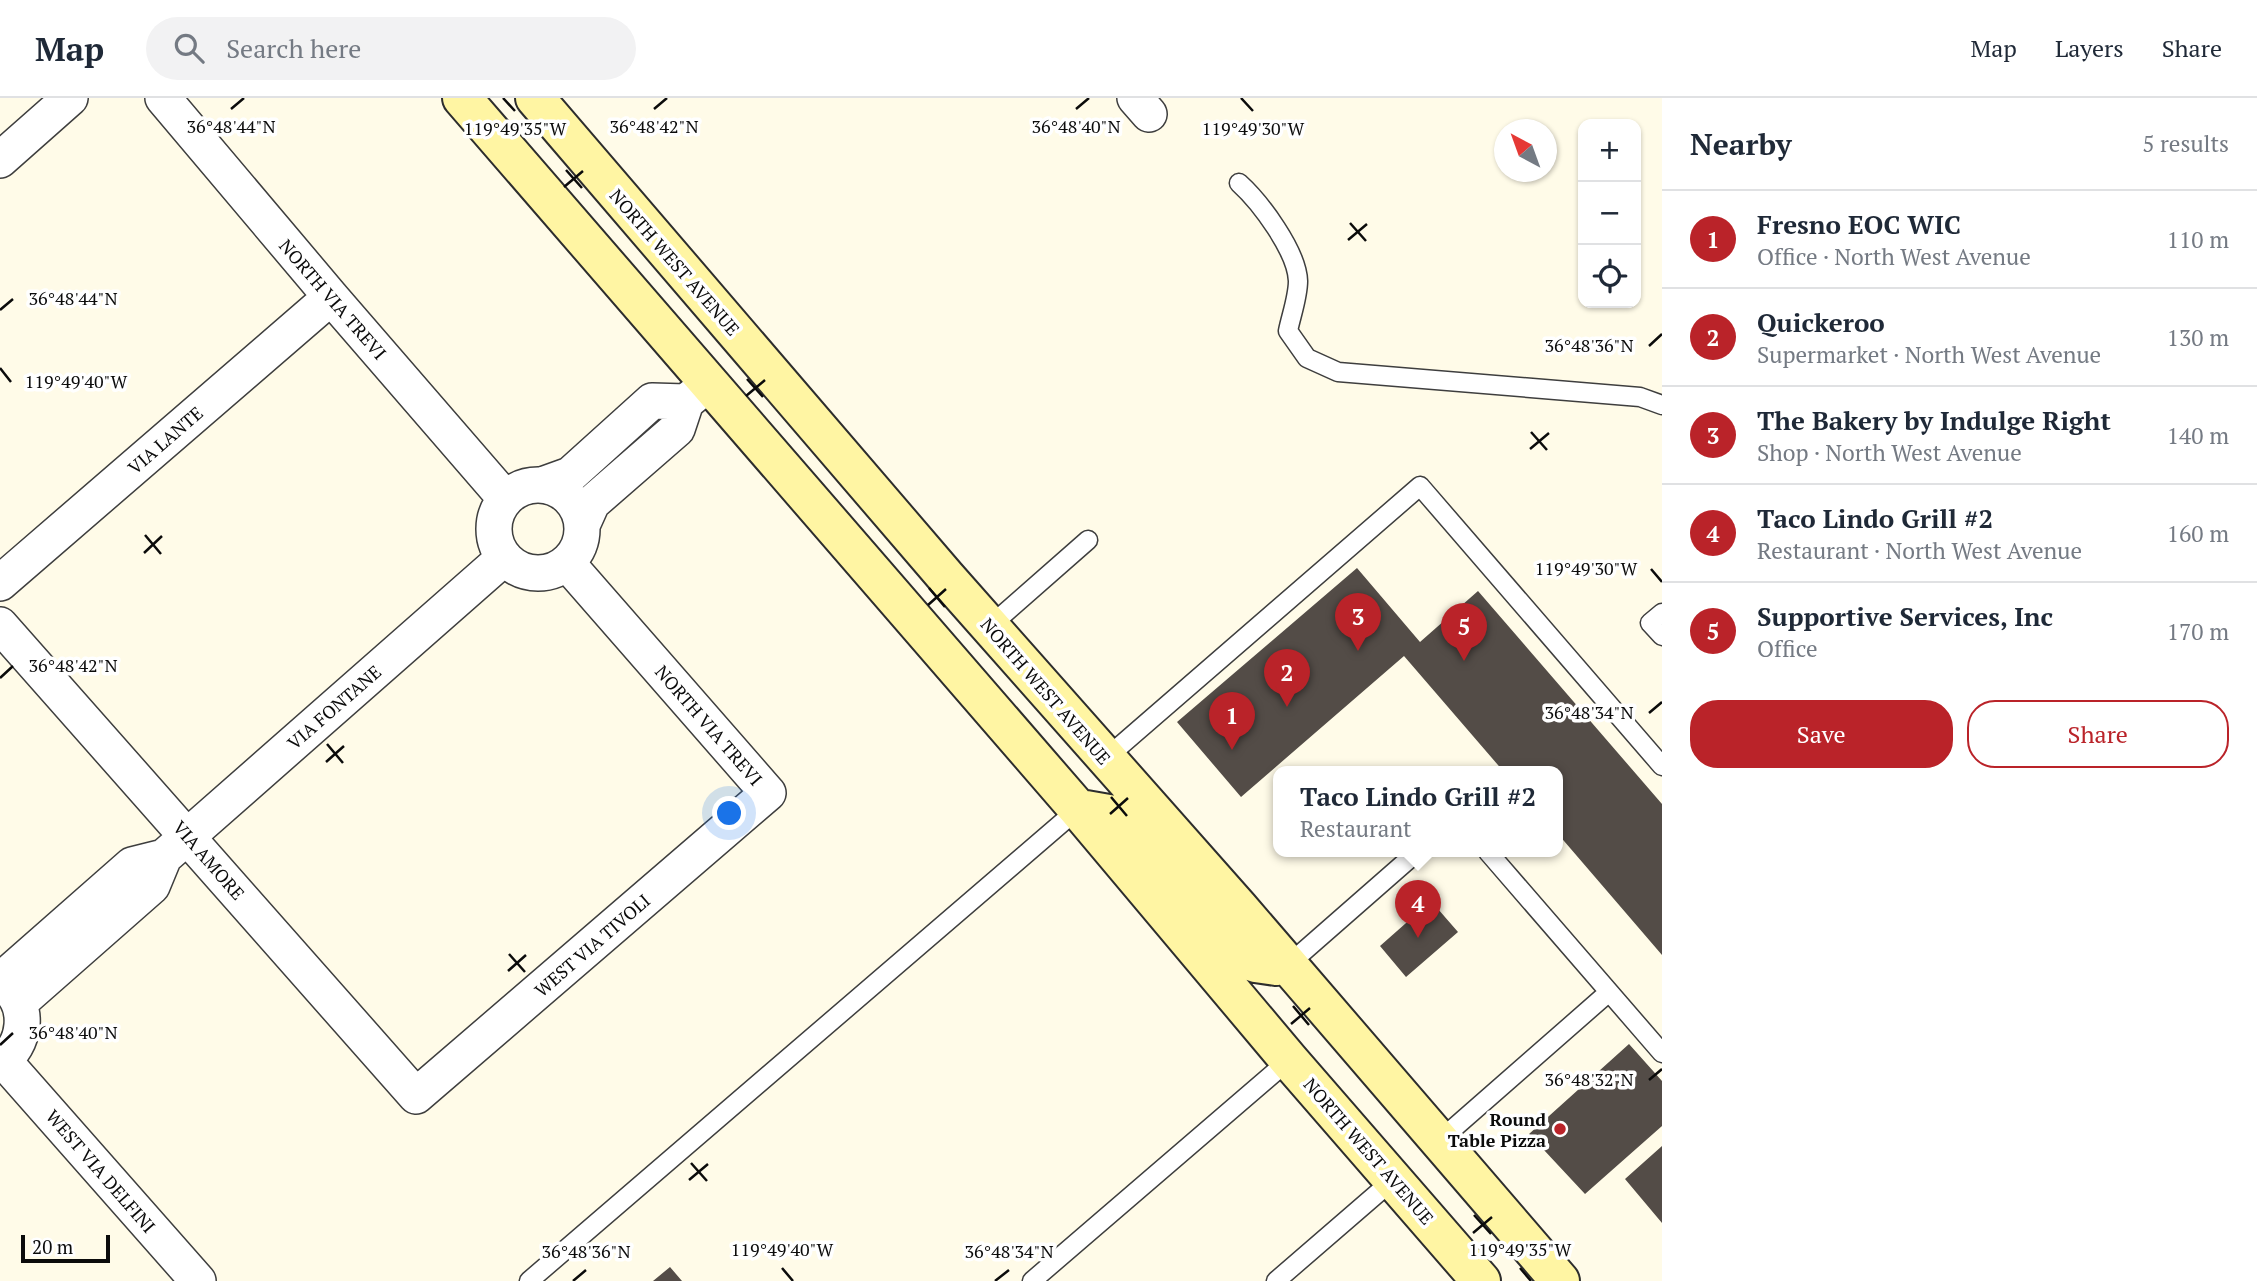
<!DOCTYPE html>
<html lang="en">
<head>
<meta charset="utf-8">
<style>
	:root { --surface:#fff; --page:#f2f2f3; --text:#1f2937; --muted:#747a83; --line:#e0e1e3; --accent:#ba2329 }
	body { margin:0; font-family:"PT Serif",serif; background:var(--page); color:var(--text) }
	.controls { position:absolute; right:21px; top:21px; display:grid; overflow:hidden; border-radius:14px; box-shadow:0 2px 5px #0004 }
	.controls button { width:63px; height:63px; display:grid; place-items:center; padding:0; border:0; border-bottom:2px solid var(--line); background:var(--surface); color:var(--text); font:35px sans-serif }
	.compass { position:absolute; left:1494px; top:21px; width:63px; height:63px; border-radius:50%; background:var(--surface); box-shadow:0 2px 5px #0004; rotate:319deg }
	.scale { position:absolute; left:21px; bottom:18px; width:89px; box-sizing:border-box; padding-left:7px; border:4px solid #0b0b0b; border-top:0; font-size:19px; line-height:24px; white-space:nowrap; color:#0b0b0b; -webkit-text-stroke:5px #fff; paint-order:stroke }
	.you { position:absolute; left:730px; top:716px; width:24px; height:24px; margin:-18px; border:5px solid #fff; border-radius:50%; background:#1a73e8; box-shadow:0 0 0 10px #1a73e833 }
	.badge { display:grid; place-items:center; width:46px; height:46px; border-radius:50%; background:var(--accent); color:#fff; font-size:23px; font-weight:700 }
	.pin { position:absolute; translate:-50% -58px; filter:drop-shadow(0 2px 4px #0008) }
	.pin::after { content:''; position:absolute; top:37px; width:24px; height:21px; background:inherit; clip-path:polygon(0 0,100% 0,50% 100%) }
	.popup { position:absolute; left:1273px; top:668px; width:290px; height:91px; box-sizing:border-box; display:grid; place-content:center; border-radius:14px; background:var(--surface); filter:drop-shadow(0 2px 5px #0005); font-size:23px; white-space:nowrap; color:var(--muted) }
	.popup b { font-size:26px; color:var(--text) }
	.popup::after { content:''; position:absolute; left:50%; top:100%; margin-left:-14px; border:14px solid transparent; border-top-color:var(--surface) }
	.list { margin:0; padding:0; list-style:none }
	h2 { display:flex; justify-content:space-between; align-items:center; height:91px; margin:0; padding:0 28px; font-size:30px }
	h2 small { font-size:23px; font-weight:400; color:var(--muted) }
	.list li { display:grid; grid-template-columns:46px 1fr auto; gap:21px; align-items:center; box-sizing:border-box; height:98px; padding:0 28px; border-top:2px solid var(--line) }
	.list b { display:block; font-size:26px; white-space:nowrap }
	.list p { margin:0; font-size:23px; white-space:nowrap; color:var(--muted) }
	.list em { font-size:23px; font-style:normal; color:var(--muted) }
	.actions { display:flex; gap:14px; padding:21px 28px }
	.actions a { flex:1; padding:16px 0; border:2px solid var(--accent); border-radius:28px; text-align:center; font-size:24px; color:var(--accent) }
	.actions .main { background:var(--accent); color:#fff }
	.icon { flex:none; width:38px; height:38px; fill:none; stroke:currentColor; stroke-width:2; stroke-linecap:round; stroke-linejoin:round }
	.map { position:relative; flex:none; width:1662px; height:1183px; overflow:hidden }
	header { display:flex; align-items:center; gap:42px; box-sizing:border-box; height:98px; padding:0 35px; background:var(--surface); border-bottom:2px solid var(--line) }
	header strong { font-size:33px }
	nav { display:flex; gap:38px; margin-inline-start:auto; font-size:24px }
	.search { width:490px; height:63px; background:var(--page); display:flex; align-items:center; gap:18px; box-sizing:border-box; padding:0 24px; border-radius:38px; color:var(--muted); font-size:26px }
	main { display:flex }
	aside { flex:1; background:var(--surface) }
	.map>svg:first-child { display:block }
	.building { fill:#534c47 }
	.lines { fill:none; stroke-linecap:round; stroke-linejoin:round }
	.lane-casing { stroke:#3e3e3e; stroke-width:21 }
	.street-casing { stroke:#3e3e3e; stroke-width:38 }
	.secondary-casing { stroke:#2d2d2d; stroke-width:42 }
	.lane { stroke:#fff; stroke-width:18 }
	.street { stroke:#fff; stroke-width:35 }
	.secondary { stroke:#fff5a3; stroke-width:38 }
	.ticks { fill:none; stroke:#0b0b0b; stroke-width:2.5 }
	.poi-dot { fill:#ba2329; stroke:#fff; stroke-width:2.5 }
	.labels { text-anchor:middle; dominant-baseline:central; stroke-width:7; stroke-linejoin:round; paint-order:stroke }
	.street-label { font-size:18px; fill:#0b0b0b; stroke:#fff }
	.poi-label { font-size:18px; font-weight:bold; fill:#0b0b0b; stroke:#fff; text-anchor:end }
	.ticks-label { font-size:18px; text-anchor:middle; fill:#0b0b0b; stroke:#fff; stroke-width:7; stroke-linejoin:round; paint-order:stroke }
</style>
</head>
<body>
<header>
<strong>Map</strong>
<div class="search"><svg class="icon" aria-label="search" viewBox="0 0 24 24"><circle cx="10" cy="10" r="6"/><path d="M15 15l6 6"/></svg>Search here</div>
<nav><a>Map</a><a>Layers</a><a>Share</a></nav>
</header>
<main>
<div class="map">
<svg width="1662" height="1183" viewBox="0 0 1662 1183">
	<rect width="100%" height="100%" fill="#fffbe8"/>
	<path class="building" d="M1357,470L1420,544L1478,493L1662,706V857L1558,736V674H1504L1404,558L1241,699L1177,624Z
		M1431,803L1458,834L1406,879L1380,848Z
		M1629,946L1662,983V1028L1585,1096L1529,1036Z
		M1662,1048V1125L1625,1081Z
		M670,1169L682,1183H653Z"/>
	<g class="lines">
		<defs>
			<path id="lane" d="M1239,85C1260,104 1297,153 1298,183C1298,199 1291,218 1288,233L1307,260L1338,274L1640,299L1662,307
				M1662,515L1650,525L1662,538
				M989,529L1088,442
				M1105,661L1420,388L1662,668
				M1488,754L1662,955
				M1288,867L1417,754
				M1439,1043L1609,894
				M529,1183L1078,711
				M1032,1183L1289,962
				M1276,1183L1394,1081"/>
			<path id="street" d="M163,0L331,199L505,400
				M1135,0L1149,16
				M0,62L70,0
				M545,386L570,377L652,303L686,304
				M494 431a44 44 0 1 1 88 0a44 44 0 1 1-88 0Z
				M583,425L592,405L677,331L686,304L709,285
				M0,485L331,199
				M0,527L416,998L768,695L567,465
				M0,883L132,767L164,759L504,460
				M19,905L152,788L164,759
				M4,963L198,1183
				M0,965C26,947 31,908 5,887"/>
			<path id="secondary" d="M462,0L1078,711L1289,962L1481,1183
				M535,0L946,479L1239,810L1560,1183
				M1080,711L1120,718L1240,853L1255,865L1276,868"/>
		</defs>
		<use href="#lane" class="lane-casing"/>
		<use href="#street" class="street-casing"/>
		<use href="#secondary" class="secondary-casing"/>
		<use href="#lane" class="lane"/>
		<use href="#street" class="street"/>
		<use href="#secondary" class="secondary"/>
	</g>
	<path class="ticks" d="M503,0L515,13M1241,0L1253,13M231,11L244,0M654,11L667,0M1076,11L1089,0M566,72L582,90M564,89L583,73M1350,125L1366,143M1348,142L1367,126M0,212L13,201M1649,248L1662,236M0,270L11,284M747,281L763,299M746,298L765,282M1531,334L1547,352M1530,351L1549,335M145,437L161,456M144,455L162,438M1651,471L1662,484M929,490L945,509M928,507L946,491M0,580L13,568M1649,615L1662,604M327,646L343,665M326,664L344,648M1111,699L1127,718M1110,716L1128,700M509,856L525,874M508,873L526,857M1293,908L1309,927M1291,926L1310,910M0,947L13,935M1649,982L1662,971M691,1065L707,1083M689,1082L708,1066M1474,1117L1491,1136M1473,1135L1492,1119M782,1170L793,1183M1520,1170L1531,1183M573,1183L586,1172M995,1183L1009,1172"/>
	<circle class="poi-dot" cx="1560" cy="1031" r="7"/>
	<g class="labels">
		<g class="street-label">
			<text transform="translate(675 164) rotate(49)">NORTH WEST AVENUE</text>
			<text transform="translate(333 201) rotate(49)">NORTH VIA TREVI</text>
			<text transform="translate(165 342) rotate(-41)">VIA LANTE</text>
			<text transform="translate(1046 593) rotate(49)">NORTH WEST AVENUE</text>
			<text transform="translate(334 609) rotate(-41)">VIA FONTANE</text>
			<text transform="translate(709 627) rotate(49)">NORTH VIA TREVI</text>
			<text transform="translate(209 762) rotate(49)">VIA AMORE</text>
			<text transform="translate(592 847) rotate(-41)">WEST VIA TIVOLI</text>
			<text transform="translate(1369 1053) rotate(49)">NORTH WEST AVENUE</text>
			<text transform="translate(101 1073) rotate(49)">WEST VIA DELFINI</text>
		</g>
		<g class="poi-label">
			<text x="1546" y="1021">Round<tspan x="1546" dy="21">Table Pizza</tspan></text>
		</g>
	</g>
	<g class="ticks-label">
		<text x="654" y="35">36°48'42"N</text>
		<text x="231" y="35">36°48'44"N</text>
		<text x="1076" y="35">36°48'40"N</text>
		<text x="515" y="37">119°49'35"W</text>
		<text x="1253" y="37">119°49'30"W</text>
		<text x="73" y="207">36°48'44"N</text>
		<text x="1589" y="254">36°48'36"N</text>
		<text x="76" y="290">119°49'40"W</text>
		<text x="1586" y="477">119°49'30"W</text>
		<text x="73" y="574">36°48'42"N</text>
		<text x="1589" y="621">36°48'34"N</text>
		<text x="73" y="941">36°48'40"N</text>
		<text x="1589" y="988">36°48'32"N</text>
		<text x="782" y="1158">119°49'40"W</text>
		<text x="1520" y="1158">119°49'35"W</text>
		<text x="586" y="1160">36°48'36"N</text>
		<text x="1009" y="1160">36°48'34"N</text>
	</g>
</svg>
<div class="controls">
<button>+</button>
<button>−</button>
<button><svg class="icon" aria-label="locate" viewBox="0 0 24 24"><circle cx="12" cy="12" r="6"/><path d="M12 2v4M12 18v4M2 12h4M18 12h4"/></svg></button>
</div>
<svg class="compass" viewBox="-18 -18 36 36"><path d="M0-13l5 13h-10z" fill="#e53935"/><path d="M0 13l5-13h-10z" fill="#747a83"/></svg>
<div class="scale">20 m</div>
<div class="you"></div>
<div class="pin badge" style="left:1232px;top:652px">1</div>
<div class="pin badge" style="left:1287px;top:609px">2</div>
<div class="pin badge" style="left:1358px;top:553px">3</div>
<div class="pin badge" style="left:1418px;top:840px">4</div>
<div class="popup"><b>Taco Lindo Grill #2</b>Restaurant</div>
<div class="pin badge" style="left:1464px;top:563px">5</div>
</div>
<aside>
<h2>Nearby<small>5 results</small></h2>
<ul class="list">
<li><span class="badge">1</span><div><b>Fresno EOC WIC</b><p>Office · North West Avenue</p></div><em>110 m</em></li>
<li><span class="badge">2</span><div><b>Quickeroo</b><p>Supermarket · North West Avenue</p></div><em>130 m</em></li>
<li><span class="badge">3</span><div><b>The Bakery by Indulge Right</b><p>Shop · North West Avenue</p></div><em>140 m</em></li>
<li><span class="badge">4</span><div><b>Taco Lindo Grill #2</b><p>Restaurant · North West Avenue</p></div><em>160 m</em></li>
<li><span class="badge">5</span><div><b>Supportive Services, Inc</b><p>Office</p></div><em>170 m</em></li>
</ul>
<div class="actions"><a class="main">Save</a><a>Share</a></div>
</aside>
</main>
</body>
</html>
